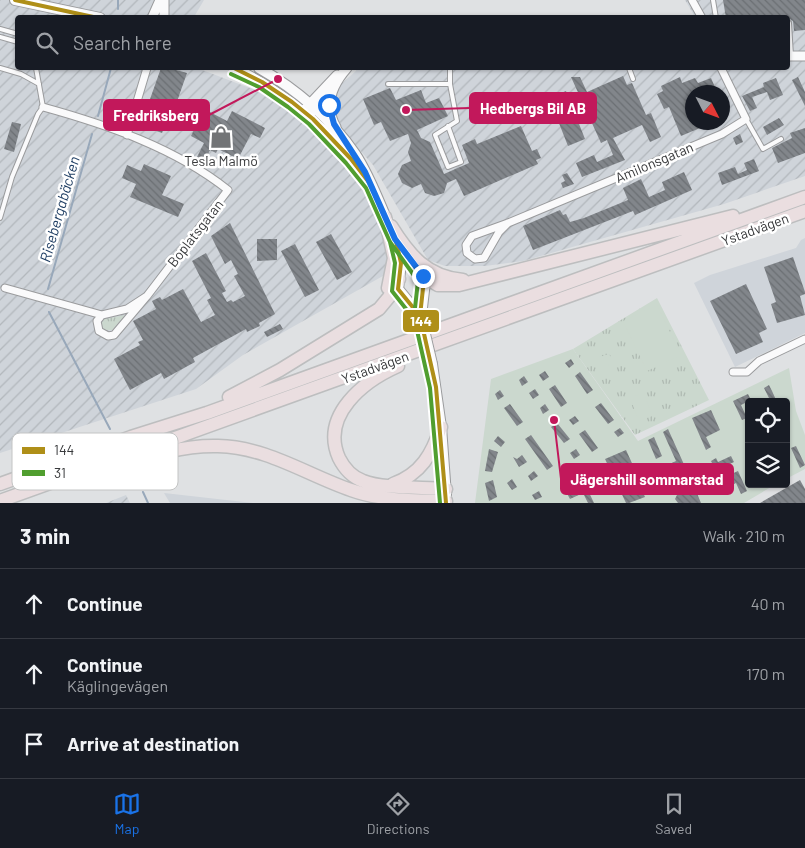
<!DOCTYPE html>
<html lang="en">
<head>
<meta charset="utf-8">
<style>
	:root { --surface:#171b24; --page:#20242c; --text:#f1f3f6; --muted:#9ea1a6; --line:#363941; --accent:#1a73e8 }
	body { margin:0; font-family:Barlow,sans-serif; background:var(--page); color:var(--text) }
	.controls { position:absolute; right:15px; bottom:15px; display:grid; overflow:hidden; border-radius:5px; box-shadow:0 1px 4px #0004 }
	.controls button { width:45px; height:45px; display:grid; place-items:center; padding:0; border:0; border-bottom:1px solid var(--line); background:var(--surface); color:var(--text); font:25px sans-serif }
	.compass { position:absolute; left:685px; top:85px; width:45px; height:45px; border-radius:50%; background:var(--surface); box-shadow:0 1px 4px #0004; rotate:132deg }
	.stop { position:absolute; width:15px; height:15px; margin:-11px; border:4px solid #1a73e8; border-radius:50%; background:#fff }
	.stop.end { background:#1a73e8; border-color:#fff; box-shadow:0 1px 5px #0008 }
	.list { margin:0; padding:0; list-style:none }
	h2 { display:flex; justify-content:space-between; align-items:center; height:65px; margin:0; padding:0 20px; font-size:21px }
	h2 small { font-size:16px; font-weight:400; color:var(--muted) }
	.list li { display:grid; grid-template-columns:32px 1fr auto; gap:15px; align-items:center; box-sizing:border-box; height:70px; padding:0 20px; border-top:1px solid var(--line) }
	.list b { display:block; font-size:19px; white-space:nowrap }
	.list p { margin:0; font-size:16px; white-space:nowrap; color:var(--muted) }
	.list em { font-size:16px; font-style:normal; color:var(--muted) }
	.icon { flex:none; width:28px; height:28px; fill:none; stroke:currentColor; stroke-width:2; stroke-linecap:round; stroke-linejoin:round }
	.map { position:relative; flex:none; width:805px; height:503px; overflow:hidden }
	.search { position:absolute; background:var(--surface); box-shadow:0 1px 4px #0004; left:15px; right:15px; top:15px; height:55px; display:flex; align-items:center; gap:12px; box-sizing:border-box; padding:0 18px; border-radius:5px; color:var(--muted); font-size:19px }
	.sheet { height:275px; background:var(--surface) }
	nav { display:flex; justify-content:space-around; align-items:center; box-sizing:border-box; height:70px; border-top:1px solid var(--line); background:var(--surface); font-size:14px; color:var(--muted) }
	nav a { display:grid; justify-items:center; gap:2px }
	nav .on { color:var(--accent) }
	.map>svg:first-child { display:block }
	.built { fill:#cfd4da }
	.industrial { fill:url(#industrial-furrows); fill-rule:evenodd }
	.park { fill:url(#park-tufts) }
	.garden { fill:#cbd8ce }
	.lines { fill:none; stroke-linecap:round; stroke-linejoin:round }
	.stream { stroke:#98a8ba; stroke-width:2 }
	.building { fill:url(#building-back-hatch) }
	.service-casing { stroke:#9a9b9d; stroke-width:6 }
	.minor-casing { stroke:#9a9b9d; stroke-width:9 }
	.tertiary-casing { stroke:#9a9b9d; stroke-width:11 }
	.secondary-casing { stroke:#9a9b9d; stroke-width:12 }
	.motorway-casing { stroke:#bdbebf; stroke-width:15 }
	.service { stroke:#fafafb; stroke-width:4 }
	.minor { stroke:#fafafb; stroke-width:7 }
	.tertiary { stroke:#fafafb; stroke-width:9 }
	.secondary { stroke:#fafafb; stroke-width:10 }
	.motorway { stroke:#eadee0; stroke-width:12 }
	.secondary-bridge-casing { stroke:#9a9b9d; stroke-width:12; stroke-linecap:butt }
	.secondary-bridge { stroke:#fafafb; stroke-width:10 }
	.bus-1-casing { stroke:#fff; stroke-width:8 }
	.bus-2-casing { stroke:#fff; stroke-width:8 }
	.bus-1 { stroke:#af8f18; stroke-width:4 }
	.bus-2 { stroke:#509e2f; stroke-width:4 }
	.route { stroke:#1a73e8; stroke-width:6 }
	.labels { text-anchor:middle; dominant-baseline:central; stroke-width:5; stroke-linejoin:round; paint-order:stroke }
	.poi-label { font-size:14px; fill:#38393b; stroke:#fff }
	.street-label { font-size:14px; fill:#38393b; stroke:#fff }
	.water-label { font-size:15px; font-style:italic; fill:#203f64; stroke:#fff }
	.key { fill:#fff; stroke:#c3c4c4; stroke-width:1 }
	.key-label { font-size:14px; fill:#38393b }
	.leader { fill:none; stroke:#c2185b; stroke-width:2 }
	.callout-dot { fill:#c2185b; stroke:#fff; stroke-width:2 }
	.callout { fill:#c2185b; stroke:#c2185b; stroke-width:2 }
	.callout-label { font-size:15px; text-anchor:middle; font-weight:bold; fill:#fff }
	.line-badge { stroke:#fff; stroke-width:2 }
	.badge-label { font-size:14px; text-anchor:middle; font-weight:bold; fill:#fff }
</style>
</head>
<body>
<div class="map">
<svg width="805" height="503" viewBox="0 0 805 503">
	<defs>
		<pattern id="industrial-furrows" width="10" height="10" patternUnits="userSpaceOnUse" patternTransform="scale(1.25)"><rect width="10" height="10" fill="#cfd4da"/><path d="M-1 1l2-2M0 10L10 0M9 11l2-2" fill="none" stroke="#b2b7bc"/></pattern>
		<pattern id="park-tufts" width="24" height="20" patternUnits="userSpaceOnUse" patternTransform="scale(1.25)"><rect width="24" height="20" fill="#cbd8ce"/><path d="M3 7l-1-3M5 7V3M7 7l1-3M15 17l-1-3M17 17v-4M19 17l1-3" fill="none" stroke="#afbab2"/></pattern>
		<pattern id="building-back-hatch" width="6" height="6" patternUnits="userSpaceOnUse" patternTransform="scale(1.25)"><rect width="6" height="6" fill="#82868b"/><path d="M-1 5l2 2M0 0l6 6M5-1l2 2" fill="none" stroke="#6b6f73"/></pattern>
	</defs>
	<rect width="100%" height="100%" fill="#dfe1e3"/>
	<path class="built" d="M805,238V333L735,367L694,283L710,275L796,248L801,240Z
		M164,493L253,503H170Z"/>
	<path class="industrial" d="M0,0H204L194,17L18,18V68H197L255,90L301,119L328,142L358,177L386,238L390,272L243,355L196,389L0,453Z
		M685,0H805V176L724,204L523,261L485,266H445L428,260L373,165L344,132L334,111L333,101L338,87L356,71L357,68H788V18L695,17ZM692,92H722V122H692Z
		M126,495L130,503H106Z"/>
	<path class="park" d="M657,298L709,400L635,435L573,349Z
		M125,315L113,330H103L101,324L104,319Z"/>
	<path class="garden" d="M657,305L681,355L647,371L623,321Z
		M573,349L638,441L789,368L796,411L805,435V469L786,479V402H749V484H776L744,503H475L491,379Z
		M609,354L613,361L612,364L605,366L599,357Z
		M644,393L652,416L639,421L630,398Z"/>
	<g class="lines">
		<path class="stream" d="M118,9V0
			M98,116L111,68
			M48,289L92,134
			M49,312L110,429
			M134,472L138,480
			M143,492L148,503"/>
	</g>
	<path class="building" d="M723,0H805V30L794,31L793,21L788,18H726Z
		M161,68H169L187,73L169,124L166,123L162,133L145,127L147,120L143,119Z
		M623,76L627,85L632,83L646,115L651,113L661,137L650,142L642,125L613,138L625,160L582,177L576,163L594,155L597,162L613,155L607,140L601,143L571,77H580L587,92Z
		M680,77L682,83L695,78L698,83L711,78L717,92H692V122H698L700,128L681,136L669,107L664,109L657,94L663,91L661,86Z
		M798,77L805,92V106L792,80Z
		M776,78L783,95L770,100L767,92L752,97L757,108L750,111L742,96L764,87L763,83Z
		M390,88L396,100L421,90L426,103L439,98L448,116L417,130L421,138L430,142L444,174L469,163L462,145L475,139L477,144L521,126L532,151L537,149L541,158L536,160L538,164L464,196L456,179L447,183L444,193L434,196L425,193L421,184L412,188L402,183L398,174L402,165L411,161L408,152L411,143L408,134L390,141L381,122L374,125L363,99Z
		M566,91L585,139L568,146L549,98Z
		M204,109L227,121L232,111L265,128L260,138L251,134L238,159L218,149L216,153L210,150L204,163L196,159L204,143L191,136Z
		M779,118L784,125L767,135L763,127Z
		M12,122L21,124L14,152L4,149Z
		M805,128V153L778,163L772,148L792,138L790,133Z
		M740,134L743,142L736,145L733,138Z
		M754,159L759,171L722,185L718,173L735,167L738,174L747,170L744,163Z
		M144,164L171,176L162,195L184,204L178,217L130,197L136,184L122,178L127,165L141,171Z
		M684,172L692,190L635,215L633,211L533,250L523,226L560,210L563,215L566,214L570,222L584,218L628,200L623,188L641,179L649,197L665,190L662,182Z
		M567,173L574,184L563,188L561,183L565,181L562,175Z
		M230,223L275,314L259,323L260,326L247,332L246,329L193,358L195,362L164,379L161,373L130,390L114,359L140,345L138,342L143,340L133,321L156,309L152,301L160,297L162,300L183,289L201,322L215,315L207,300L211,298L192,261L206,253L226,291L222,293L227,302L231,300L233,302L245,296L234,276L238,274L231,260L225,264L211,236Z
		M331,234L352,272L337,280L316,242Z
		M257,239H277V260L257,261Z
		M295,244L319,290L305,297L281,251Z
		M793,257L805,292V294L800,296L805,315L777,323L771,304L776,302L764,267Z
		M746,284L767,329L759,333L763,342L736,354L710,301Z
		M280,324L283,329L267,337L264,332Z
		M571,359L574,364L569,368L565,363Z
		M545,371L549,377L543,381L539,375Z
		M580,372L593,390L587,394L575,376Z
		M524,376L528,382L522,386L519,380Z
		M555,385L567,403L561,407L549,389Z
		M769,385L772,391L777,402H771L764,388Z
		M535,389L539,395L533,399L529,393Z
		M500,390L504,396L498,400L495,394Z
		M748,394L751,400L741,405L747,418L742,420L733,401Z
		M601,403L614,420L608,424L595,407Z
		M510,404L523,422L517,426L504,408Z
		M545,404L549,410L543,414L540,408Z
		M711,410L720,430L706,437L711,447L706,450L692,418Z
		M575,416L579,421L573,425L569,420Z
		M557,423L570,439L564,443L551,427Z
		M620,428L624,433L618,437L614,432Z
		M668,429L696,491L701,503H678L675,499L677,495L673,485L670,486L661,468L676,461L663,432Z
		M585,430L598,448L592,452L579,434Z
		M531,435L553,466L547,470L525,439Z
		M498,436L505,442L501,447L494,441Z
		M654,437L662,456L656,459L648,440Z
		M796,446L805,465L800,468L791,448Z
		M489,449L498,452L492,472L485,471Z
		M576,449L580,455L574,459L570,453Z
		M626,450L641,483L639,484L645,497L629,503H626L605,459Z
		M522,455L527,462L519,467L513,457L517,459Z
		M731,456L734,462L721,468L725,477L738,471L747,491L741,494L736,483L725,489L711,461L716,458L718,462Z
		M534,471L538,476L531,481L528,476Z
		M579,472L582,478L594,503H588L583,493L570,499L560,481Z
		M512,479L517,487L512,490L507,483Z
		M493,480L497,497L489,501L485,483Z
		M800,480L805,489V503H760Z
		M539,491L542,497L535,500L532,495Z"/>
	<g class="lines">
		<defs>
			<path id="service" d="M713,0L716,18
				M789,23L791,56
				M0,29L18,34
				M0,37L18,42
				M0,68L21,74L39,84
				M629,68L633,79
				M388,84H450V68
				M746,119L763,149L781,139
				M448,126L461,162L448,167L435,135L457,121L450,84
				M0,218L12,177L38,114L43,107L36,68"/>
			<path id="minor" d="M692,0L702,18
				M43,107C108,125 175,148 228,190L147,296L127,309L102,315L97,321L99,331L108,336L114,335L147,296
				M127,135L147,68
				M508,223L499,232L484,258L475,259L467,253L466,245L472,236L508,223L722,134L746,119L721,68
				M5,288L102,315
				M733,372H747L759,361L805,339"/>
			<path id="tertiary" d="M152,18L160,0
				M164,18V0
				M788,56H805
				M305,109L337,75
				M310,114L330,92
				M336,127C323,105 332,85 347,68"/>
			<path id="secondary" d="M15,0L100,18
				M234,68C280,91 319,121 352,161
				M259,68C296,89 331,119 355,154C369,175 378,200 388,223
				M396,244L401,263L398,289L420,316
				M409,259L425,282L421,316
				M432,364L441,427L446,495"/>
			<path id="motorway" d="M385,217L394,258L388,288
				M391,226C409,255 427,277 463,280
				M423,276L438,285H459L733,216
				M398,366C364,381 320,415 339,458C344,468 352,477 363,481C382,489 424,487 446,489
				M229,397L280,370L379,309L389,297L399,279
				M120,465C152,455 184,445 218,446C267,447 307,475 351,490C381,501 415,500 446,501
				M0,484L131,437L207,413L805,197
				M393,484C421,474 432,454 441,427
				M0,501L805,211"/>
		</defs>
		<use href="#service" class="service-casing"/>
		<use href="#minor" class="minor-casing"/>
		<use href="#tertiary" class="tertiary-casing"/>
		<use href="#secondary" class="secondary-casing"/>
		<use href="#motorway" class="motorway-casing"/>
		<use href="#service" class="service"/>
		<use href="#minor" class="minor"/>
		<use href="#tertiary" class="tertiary"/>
		<use href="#secondary" class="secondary"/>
		<use href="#motorway" class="motorway"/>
		<defs>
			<path id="secondary-bridge" d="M421,317L432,364"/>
		</defs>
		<use href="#secondary-bridge" class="secondary-bridge-casing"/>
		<use href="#secondary-bridge" class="secondary-bridge"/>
		<defs>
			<path id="bus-1" d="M15,0L98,18
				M234,68L262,82L292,102L313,119L351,159L371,185L395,239L424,279L420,316L436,387L446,503
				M396,241L401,263L398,289L420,316L423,326"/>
			<path id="bus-2" d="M231,74L259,87L288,107L309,124L346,163L366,188L390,242L418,281L414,317L430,388L440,503
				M390,242L395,263L392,291L414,319L417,328"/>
		</defs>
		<use href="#bus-1" class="bus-1-casing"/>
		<use href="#bus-2" class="bus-2-casing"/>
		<use href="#bus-1" class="bus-1"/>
		<use href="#bus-2" class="bus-2"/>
	</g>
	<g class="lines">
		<path class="route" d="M329,105L334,124L365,172L395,239L423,276"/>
	</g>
	<defs>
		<symbol id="shop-bare" viewBox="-9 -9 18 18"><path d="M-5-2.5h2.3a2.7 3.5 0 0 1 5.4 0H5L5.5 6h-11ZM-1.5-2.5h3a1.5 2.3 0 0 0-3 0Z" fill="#727476" stroke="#fff" stroke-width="2.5" paint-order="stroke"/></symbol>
	</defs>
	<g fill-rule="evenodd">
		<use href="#shop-bare" x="205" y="121" width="32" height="32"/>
	</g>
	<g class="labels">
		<g class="poi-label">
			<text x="221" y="160">Tesla Malmö</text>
		</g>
		<g class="street-label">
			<text transform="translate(654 162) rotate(-23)">Amilonsgatan</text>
			<text transform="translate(755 229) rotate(-20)">Ystadvägen</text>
			<text transform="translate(195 233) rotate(-52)">Boplatsgatan</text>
			<text transform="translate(375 367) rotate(-20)">Ystadvägen</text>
		</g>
		<g class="water-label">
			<text transform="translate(59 209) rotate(-74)">Risebergabäcken</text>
		</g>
	</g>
	<rect x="12" y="433" width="166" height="57" rx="8" class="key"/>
	<rect x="22" y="447" width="23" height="7" fill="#af8f18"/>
	<rect x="22" y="470" width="23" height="6" fill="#509e2f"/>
	<g class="key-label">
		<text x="54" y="455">144</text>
		<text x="54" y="478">31</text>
	</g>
	<path class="leader" d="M406 110L470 108M278 79L209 115M554 420L561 479"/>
	<g class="callout-dot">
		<circle cx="406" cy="110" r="5"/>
		<circle cx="278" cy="79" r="5"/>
		<circle cx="554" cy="420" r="5"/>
	</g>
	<g class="callout">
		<rect x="470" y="93" width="126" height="30" rx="5"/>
		<rect x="104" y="100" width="105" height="30" rx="5"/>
		<rect x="561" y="464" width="172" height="30" rx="5"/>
	</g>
	<g class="callout-label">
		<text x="533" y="114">Hedbergs Bil AB</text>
		<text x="156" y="121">Fredriksberg</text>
		<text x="647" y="485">Jägershill sommarstad</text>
	</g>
	<rect class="line-badge" x="402" y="309" width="38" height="24" rx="5" fill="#af8f18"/>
	<g class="badge-label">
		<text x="421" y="326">144</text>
	</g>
</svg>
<div class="controls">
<button><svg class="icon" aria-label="locate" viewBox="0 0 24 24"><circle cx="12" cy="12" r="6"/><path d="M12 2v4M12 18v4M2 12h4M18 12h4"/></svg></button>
<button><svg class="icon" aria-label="layers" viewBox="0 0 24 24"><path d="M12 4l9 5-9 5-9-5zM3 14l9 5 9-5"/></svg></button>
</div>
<svg class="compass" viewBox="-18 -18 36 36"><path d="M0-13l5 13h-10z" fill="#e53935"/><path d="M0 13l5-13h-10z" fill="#9ea1a6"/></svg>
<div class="stop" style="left:329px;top:105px"></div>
<div class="stop end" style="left:423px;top:276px"></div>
<div class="search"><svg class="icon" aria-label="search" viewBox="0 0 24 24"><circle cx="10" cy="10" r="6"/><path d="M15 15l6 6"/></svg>Search here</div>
</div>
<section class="sheet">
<h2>3 min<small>Walk · 210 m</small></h2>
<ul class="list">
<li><svg class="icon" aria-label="ahead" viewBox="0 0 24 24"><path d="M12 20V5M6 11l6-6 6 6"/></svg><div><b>Continue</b></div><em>40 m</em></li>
<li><svg class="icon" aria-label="ahead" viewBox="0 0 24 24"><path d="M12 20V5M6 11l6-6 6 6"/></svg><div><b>Continue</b><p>Käglingevägen</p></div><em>170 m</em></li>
<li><svg class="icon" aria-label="arrive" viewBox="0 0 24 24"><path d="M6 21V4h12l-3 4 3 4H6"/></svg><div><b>Arrive at destination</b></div></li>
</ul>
</section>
<nav>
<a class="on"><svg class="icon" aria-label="map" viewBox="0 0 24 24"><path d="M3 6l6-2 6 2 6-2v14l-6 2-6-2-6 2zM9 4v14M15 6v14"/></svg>Map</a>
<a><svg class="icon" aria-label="directions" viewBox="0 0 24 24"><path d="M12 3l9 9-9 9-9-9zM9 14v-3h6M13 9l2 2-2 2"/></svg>Directions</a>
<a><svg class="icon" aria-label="saved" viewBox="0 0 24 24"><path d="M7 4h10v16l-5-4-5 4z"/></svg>Saved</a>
</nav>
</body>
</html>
